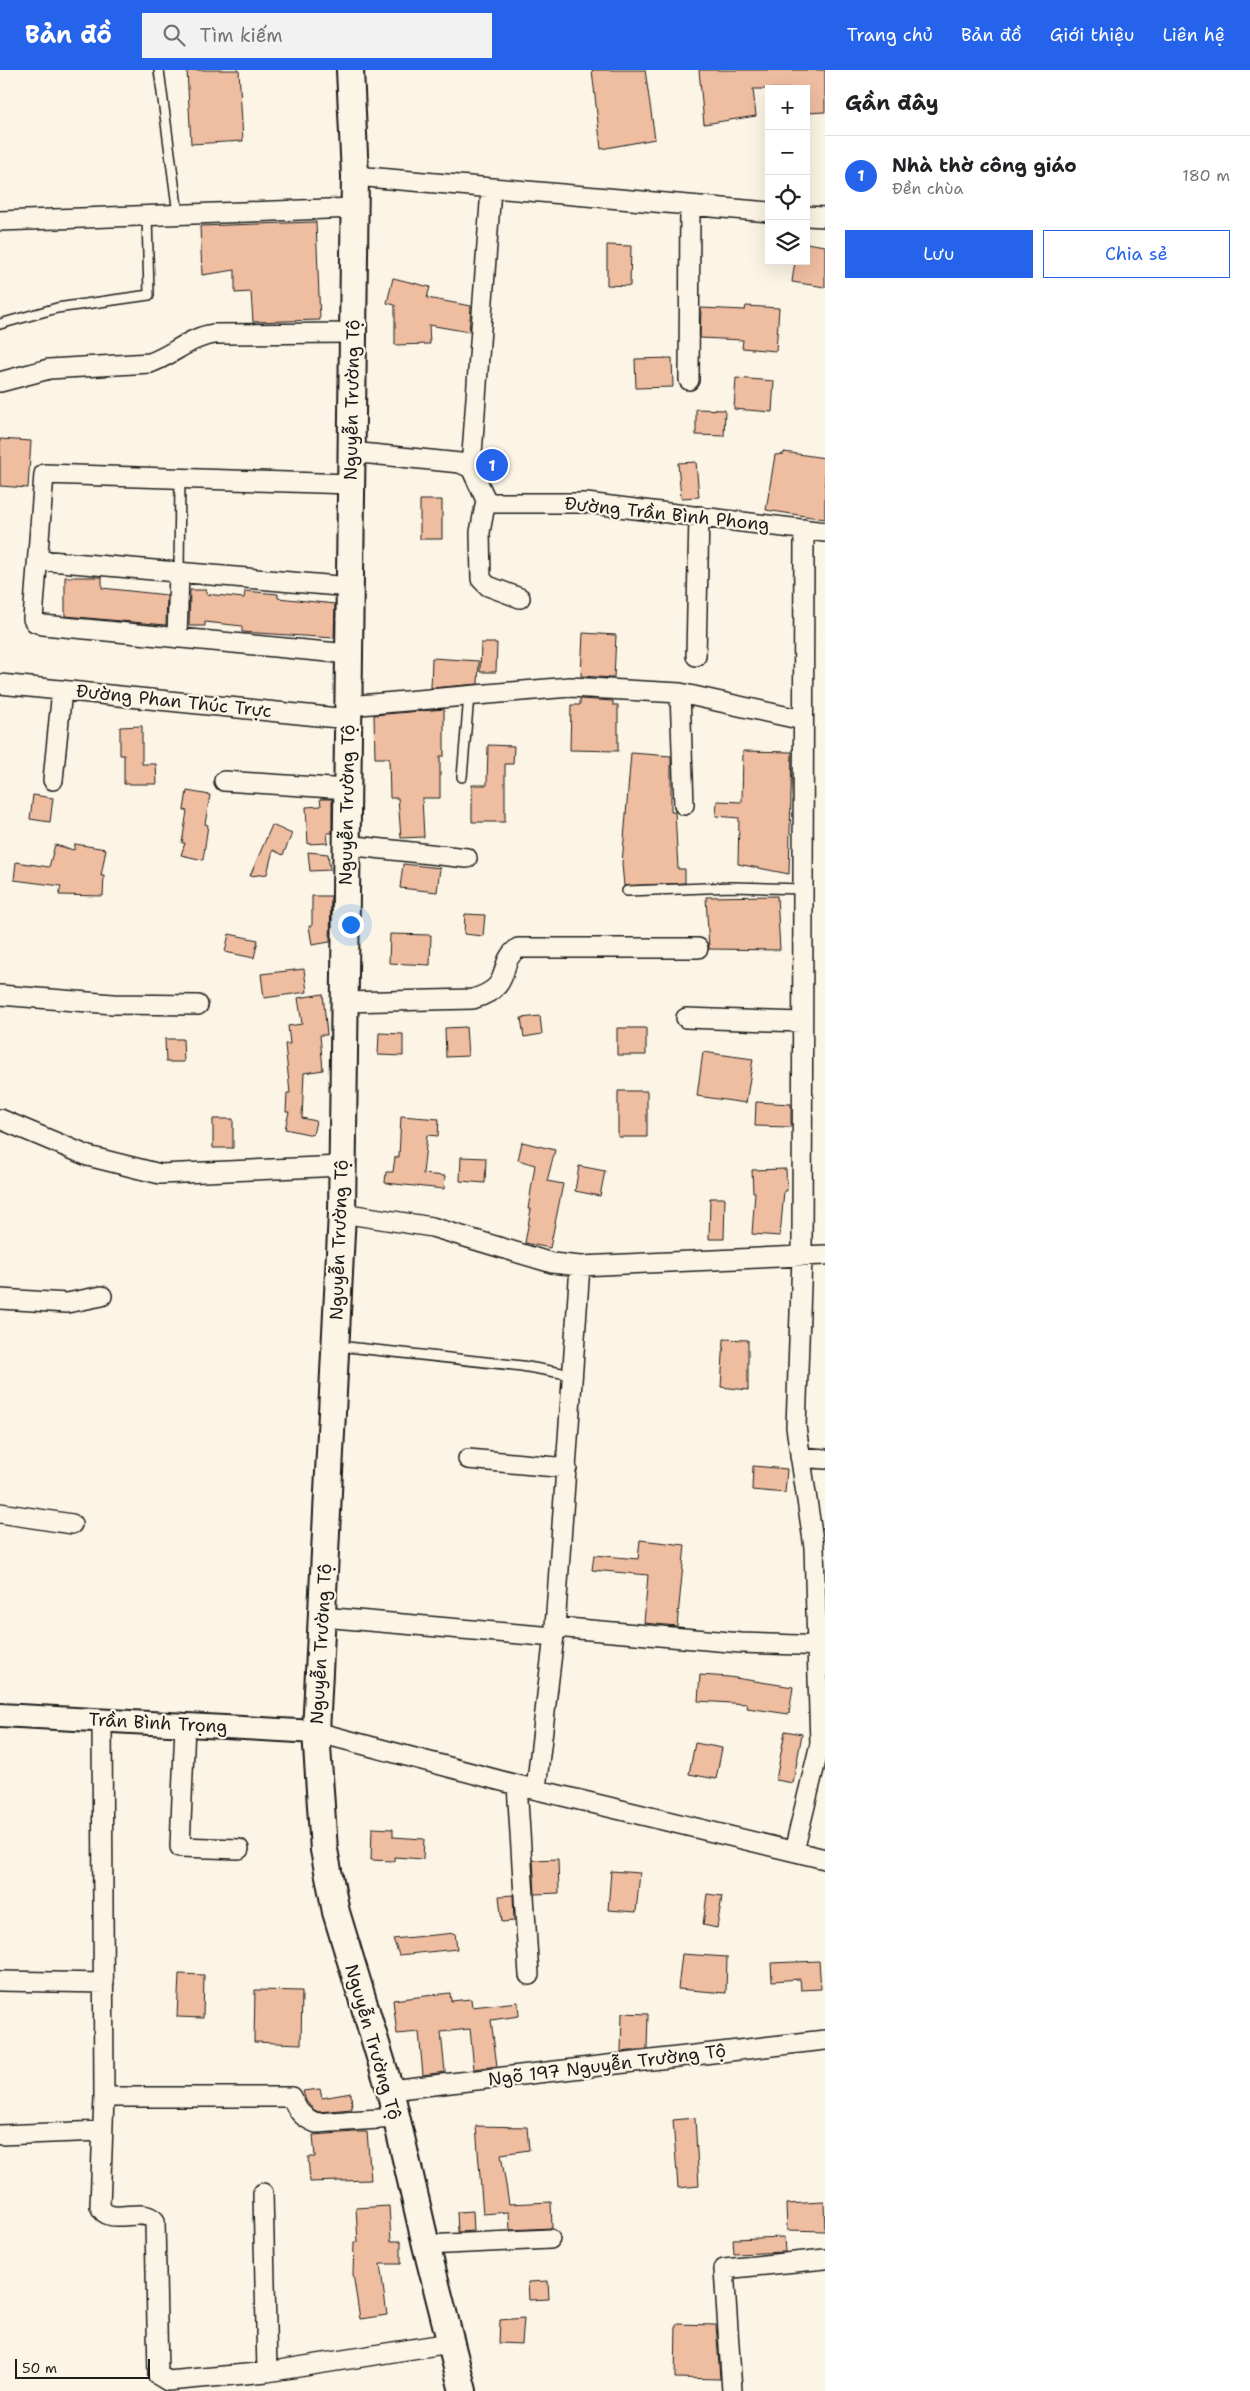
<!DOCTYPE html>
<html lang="vi">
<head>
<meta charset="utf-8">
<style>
	:root { --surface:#fff; --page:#f2f2f2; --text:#202124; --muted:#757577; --line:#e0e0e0; --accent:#2563eb }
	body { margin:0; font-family:"Shantell Sans",sans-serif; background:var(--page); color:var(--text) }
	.controls { position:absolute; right:15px; top:15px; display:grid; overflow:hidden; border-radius:0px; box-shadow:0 5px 20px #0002 }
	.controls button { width:45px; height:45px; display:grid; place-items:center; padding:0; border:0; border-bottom:1px solid var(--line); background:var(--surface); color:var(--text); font:25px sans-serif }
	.scale { position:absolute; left:15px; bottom:12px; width:135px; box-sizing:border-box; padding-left:5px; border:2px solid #1c1c1c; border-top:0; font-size:14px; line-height:18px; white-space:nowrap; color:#1c1c1c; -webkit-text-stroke:4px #fcf5e5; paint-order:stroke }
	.you { position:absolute; left:350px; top:854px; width:18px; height:18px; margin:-12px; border:4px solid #fff; border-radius:50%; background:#1a73e8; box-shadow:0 0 0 8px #1a73e833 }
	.badge { display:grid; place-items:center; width:32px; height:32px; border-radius:50%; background:var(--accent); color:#fff; font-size:16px; font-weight:700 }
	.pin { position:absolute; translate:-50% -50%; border:2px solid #fff; box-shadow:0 1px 5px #0006 }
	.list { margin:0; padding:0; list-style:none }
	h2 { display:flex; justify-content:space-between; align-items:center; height:65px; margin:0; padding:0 20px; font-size:21px }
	h2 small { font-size:16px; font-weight:400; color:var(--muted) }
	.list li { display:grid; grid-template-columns:32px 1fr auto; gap:15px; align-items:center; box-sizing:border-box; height:80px; padding:0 20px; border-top:1px solid var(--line) }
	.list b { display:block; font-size:19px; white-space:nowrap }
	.list p { margin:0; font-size:16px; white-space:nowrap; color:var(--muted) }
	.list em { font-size:16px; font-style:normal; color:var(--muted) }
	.actions { display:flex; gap:10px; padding:15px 20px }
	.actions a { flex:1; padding:11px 0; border:1px solid var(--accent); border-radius:0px; text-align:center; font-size:18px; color:var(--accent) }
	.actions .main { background:var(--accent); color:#fff }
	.icon { flex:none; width:28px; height:28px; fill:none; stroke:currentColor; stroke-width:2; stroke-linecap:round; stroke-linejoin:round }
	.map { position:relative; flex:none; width:825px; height:2321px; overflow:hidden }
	header { display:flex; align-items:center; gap:30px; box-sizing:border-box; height:70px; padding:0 25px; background:var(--accent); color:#fff }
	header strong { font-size:24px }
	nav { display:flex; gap:28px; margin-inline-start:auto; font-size:18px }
	.search { width:350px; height:45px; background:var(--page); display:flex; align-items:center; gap:12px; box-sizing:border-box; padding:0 18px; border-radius:0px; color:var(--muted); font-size:19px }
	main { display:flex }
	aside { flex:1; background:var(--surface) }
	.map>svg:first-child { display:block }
	.building { fill:#efbda0; stroke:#1c1c1c }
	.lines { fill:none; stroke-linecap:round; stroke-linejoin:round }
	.service-casing { stroke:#1c1c1c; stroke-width:12 }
	.minor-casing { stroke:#1c1c1c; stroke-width:22 }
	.tertiary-casing { stroke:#1c1c1c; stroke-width:26 }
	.secondary-casing { stroke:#1c1c1c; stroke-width:30 }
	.service { stroke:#fcf5e5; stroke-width:9 }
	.minor { stroke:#fcf5e5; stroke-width:19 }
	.tertiary { stroke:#fcf5e5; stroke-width:22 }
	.secondary { stroke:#fcf5e5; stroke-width:26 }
	.labels { text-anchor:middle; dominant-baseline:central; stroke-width:4.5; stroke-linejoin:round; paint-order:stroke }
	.street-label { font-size:18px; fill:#1c1c1c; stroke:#fcf5e5 }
</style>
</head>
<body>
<header>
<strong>Bản đồ</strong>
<div class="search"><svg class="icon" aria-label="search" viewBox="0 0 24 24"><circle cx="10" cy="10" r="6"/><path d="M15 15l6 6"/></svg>Tìm kiếm</div>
<nav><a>Trang chủ</a><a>Bản đồ</a><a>Giới thiệu</a><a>Liên hệ</a></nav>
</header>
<main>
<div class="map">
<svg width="825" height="2321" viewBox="0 0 825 2321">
	<rect width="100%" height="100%" fill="#fcf5e5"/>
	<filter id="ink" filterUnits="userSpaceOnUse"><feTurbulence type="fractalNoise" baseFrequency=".02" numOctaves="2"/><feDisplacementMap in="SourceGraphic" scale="10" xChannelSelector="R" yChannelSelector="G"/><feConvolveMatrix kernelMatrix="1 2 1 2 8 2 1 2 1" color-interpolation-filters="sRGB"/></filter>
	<g filter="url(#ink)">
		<path class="building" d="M187,0H239L243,71L191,74Z
			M592,0H645L655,69L601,79Z
			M699,0H825V42L806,43V19H753L756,46L704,54Z
			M316,152L320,250L253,252L251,222L235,223V200L202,205L200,156Z
			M806,173L825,176V217L792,212L795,191H806Z
			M607,175L631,176L630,216L607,215Z
			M393,208L430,217L427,228L471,236L469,262L429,255L430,274L395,275V235L387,233Z
			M746,236L779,238L776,281L742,278L743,270L700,268L701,238L745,240Z
			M672,288L673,317L636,318L635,289Z
			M736,308L774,311L772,342L734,339Z
			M696,339L725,340L724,366L696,365Z
			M0,369L31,371L28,418L0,416Z
			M784,382L825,388V449L766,440L775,385L784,384Z
			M696,392L699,427L681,428L678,393Z
			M420,430H442V469H420Z
			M65,507H102V518L167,525L166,555L65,546Z
			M190,520H206V524L244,528L245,521L278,524V528L335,534L334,568L242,562V556L205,552V556H189Z
			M583,563L616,565L614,608L581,606Z
			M481,573H497L496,602H480Z
			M432,588L479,591L478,614L431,618Z
			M580,629L613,631V635H618V681L570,680L571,635H580Z
			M444,639V686H440V728H422L424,767L401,768L398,728H390L389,688H375L374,645Z
			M142,656V694H156L157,714H124V685H120V657Z
			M488,675L514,676L513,694H505V752H472V715H487Z
			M743,681L792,682L789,804L738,794L739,748L716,746L717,731L742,732Z
			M631,683L671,686V742H675L678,799H685V813L624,816L622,794Z
			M187,721L210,725L205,754L208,755L203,790L181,785L185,773H182L187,741L184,740Z
			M33,725L53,728L50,752L30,749Z
			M320,729H332V763H327L328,773L308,774L306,737L321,736Z
			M272,755L292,764L283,785L273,780L267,804L250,806Z
			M75,774L106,779L101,806H104L103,826L59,825L61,816L14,810L16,792L49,797L55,775L74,780Z
			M308,782L328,784L330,800L310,801Z
			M403,794L440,798L437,822L400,818Z
			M312,826H331L330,872L312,875L309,856H312Z
			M777,826L780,880L709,879L706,827Z
			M465,844L485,845L483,866L464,864Z
			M229,864L258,870L254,888L225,882Z
			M390,864L431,865L430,895L389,893Z
			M304,899L307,922L264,928L261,904Z
			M323,924L327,965H320L323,1000L304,1003L302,1048L316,1051L313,1065L285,1059L289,1042H286L287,1023H290L285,974H290L288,956L302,954L298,928Z
			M540,946L542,964L524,967L521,948Z
			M466,957L468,986L446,987L445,958Z
			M617,958H646V985H617Z
			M379,963L403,964V986L378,985Z
			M165,969H183L184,992H166Z
			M703,982L753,989L746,1033L697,1026Z
			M618,1021H647V1067H618Z
			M756,1032L791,1034V1057L755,1056Z
			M401,1046L439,1049L438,1066L427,1065L423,1104L445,1106L444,1119L385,1113L386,1102H393L395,1087H399Z
			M213,1049H233V1078H213Z
			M522,1072L555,1080L547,1111L563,1114L550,1178L525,1173L531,1139H528L535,1095L518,1090Z
			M461,1087L486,1088L485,1113L460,1111Z
			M579,1096L605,1101L600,1126L575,1121Z
			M786,1099L787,1121H784L780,1166L752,1164L755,1122H753L752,1100Z
			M710,1128H725L724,1169H709Z
			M724,1269L748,1270V1320L721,1317Z
			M753,1396L787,1399L785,1423L752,1420Z
			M640,1470L685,1475L677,1556L644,1553L648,1505L592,1500L594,1485L638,1489Z
			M700,1605L729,1607L793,1617L789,1644L747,1638L748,1634L698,1631Z
			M785,1661L802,1664L793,1713L776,1710Z
			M695,1673L722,1678L716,1709L689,1704Z
			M372,1758L393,1759V1767L424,1769L423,1789L394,1787V1791L371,1790Z
			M558,1789L559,1823L535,1824L533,1790Z
			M611,1801L640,1803L636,1842L608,1840Z
			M707,1824L722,1826L717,1858L703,1855Z
			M513,1825L514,1851L502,1852L499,1826Z
			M455,1863L457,1879L399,1885L393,1869Z
			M682,1884L727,1887L726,1923L678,1919Z
			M819,1891L821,1919L801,1920L800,1909L772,1911L771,1893Z
			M179,1904L204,1905L203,1948L177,1947Z
			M255,1920L302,1921L301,1974L254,1972Z
			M450,1923L451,1931L471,1929L472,1937L518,1932L519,1946L491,1950L497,1996L474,1999L470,1959L441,1962L445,2002L423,2005L419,1962L397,1964L393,1930Z
			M622,1943L648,1944L647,1979L621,1982Z
			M320,2019L322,2028L351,2023L352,2039L318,2042L313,2039L306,2031L303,2021Z
			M695,2048L699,2116L678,2118L673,2050Z
			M476,2056L527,2057L529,2080L501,2084L509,2134L551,2132L552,2158L510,2160L509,2142L483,2144Z
			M355,2062H367L371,2110L310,2112L308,2087H315L313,2065Z
			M824,2132L825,2161L787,2160L786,2134Z
			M389,2136L391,2171H401V2194H380L387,2245L360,2249L353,2204L354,2172H358L356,2138Z
			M473,2141L474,2161L458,2162L457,2142Z
			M784,2167L785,2182L734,2184L733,2169Z
			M548,2211L549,2229L529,2230L528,2212Z
			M524,2248L522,2274L499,2273L500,2250Z
			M676,2254L716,2255L720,2309L675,2308Z"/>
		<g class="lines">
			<defs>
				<path id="service" d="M159,0L178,144
					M0,254L57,238L149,225L147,145
					M179,502L180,409
					M462,707L469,626
					M627,821L732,817L803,819
					M338,1276L522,1296L573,1305"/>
				<path id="minor" d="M355,106L769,142
					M806,146L825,147
					M0,151L354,138
					M689,310L690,136
					M0,312L49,299L150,293C173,285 190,267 214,264L353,263
					M351,382L460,393L471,398L486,430L492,433H586L825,462
					M471,398L491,119
					M486,430L480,462L481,509L488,516L520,528
					M38,490L350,517
					M177,568L179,502
					M349,584L43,555L35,552L33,549L44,404L351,414
					M696,586L699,446
					M0,614L348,649
					M680,623L684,735
					M348,636L570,617L680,623L803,650
					M53,710L62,620
					M224,711L347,719
					M346,775L467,788
					M0,925L113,934L198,935
					M344,932L473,929C516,916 495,895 518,878H698
					M686,948L802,952
					M0,1049L88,1086L160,1104L342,1096
					M342,1143L432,1157L552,1193L580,1196L825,1185
					M0,1229L67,1233L102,1226
					M800,1387L825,1389
					M468,1389L567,1398
					M0,1443L72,1454
					M322,1547L554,1567
					M555,1557L741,1573L825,1576
					M102,1650L104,2027L100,2136C108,2158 142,2135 155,2151L158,2305L168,2311L267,2302L450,2273
					M185,1655L180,1777L239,1779
					M316,1662L517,1715L825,1789
					M517,1715L529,1905
					M536,1719L555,1557L580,1196
					M794,1781L820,1674L814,1477L796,1357L802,1187L804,459
					M0,1911L104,1913
					M390,2020L825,1970
					M104,2027H292C297,2041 302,2047 316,2053L395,2048
					M0,2065L102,2061
					M263,2123L267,2302
					M426,2175L550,2169
					M732,2321L724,2199L825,2189"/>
				<path id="tertiary" d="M0,1645L316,1662"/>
				<path id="secondary" d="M350,0L355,106L342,1143L316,1662L324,1780L336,1842L390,2020L426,2175L463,2321"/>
			</defs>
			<use href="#service" class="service-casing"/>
			<use href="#minor" class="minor-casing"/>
			<use href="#tertiary" class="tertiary-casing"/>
			<use href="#secondary" class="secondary-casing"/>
			<use href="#service" class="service"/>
			<use href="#minor" class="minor"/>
			<use href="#tertiary" class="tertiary"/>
			<use href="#secondary" class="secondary"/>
		</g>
	</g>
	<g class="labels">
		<g class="street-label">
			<text transform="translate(352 330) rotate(-89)">Nguyễn Trường Tộ</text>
			<text transform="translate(667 444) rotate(6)">Đường Trần Bình Phong</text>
			<text transform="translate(174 631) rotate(6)">Đường Phan Thúc Trực</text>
			<text transform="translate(347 735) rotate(-89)">Nguyễn Trường Tộ</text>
			<text transform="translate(339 1170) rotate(-88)">Nguyễn Trường Tộ</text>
			<text transform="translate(321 1574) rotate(-87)">Nguyễn Trường Tộ</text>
			<text transform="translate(158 1653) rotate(3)">Trần Bình Trọng</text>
			<text transform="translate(373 1972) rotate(74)">Nguyễn Trường Tộ</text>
			<text transform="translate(607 1995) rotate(-7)">Ngõ 197 Nguyễn Trường Tộ</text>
		</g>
	</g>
</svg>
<div class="controls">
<button>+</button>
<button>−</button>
<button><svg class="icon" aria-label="locate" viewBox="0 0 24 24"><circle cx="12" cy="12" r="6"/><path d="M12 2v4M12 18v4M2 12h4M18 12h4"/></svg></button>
<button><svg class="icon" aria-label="layers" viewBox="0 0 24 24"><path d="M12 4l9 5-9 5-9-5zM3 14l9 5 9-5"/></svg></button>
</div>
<div class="scale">50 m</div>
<div class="you"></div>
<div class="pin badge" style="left:492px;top:395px">1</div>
</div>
<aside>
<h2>Gần đây<small></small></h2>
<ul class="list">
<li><span class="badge">1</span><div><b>Nhà thờ công giáo</b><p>Đền chùa</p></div><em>180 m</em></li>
</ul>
<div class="actions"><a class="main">Lưu</a><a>Chia sẻ</a></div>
</aside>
</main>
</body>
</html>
